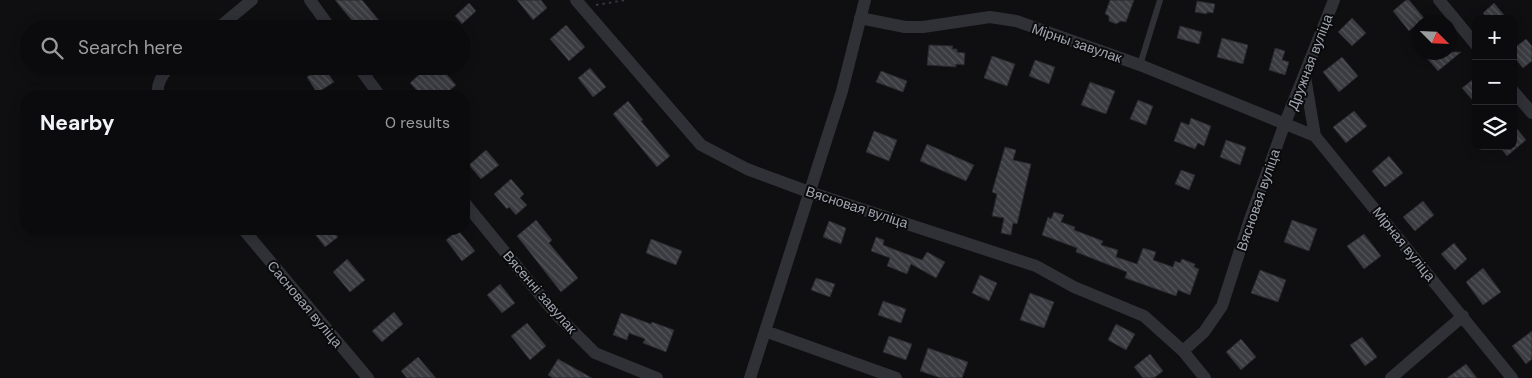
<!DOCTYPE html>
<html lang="en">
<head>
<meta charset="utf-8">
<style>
	:root { --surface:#0b0b0d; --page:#141416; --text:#f1f3f6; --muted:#9a9b9d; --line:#2b2b2e }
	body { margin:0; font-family:"DM Sans",sans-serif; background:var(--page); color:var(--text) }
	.controls { position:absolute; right:15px; top:15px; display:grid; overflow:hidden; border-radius:10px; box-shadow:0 2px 12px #0003 }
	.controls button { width:45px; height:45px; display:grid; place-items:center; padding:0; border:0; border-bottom:1px solid var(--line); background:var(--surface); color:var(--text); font:25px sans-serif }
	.compass { position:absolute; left:1412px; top:15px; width:45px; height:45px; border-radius:50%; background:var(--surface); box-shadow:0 2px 12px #0003; rotate:114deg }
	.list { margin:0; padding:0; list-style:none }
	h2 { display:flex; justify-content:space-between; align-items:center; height:65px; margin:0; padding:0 20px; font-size:21px }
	h2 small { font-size:16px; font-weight:400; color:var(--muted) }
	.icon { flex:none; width:28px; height:28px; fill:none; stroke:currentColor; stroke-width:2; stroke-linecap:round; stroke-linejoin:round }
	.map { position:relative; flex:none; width:1532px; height:378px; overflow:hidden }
	.search { position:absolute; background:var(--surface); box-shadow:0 2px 12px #0003; left:20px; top:20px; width:450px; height:55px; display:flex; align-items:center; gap:12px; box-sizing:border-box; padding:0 18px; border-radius:28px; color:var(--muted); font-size:19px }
	.panel { position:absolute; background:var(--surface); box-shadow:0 2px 12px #0003; left:20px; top:90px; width:450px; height:145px; border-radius:20px }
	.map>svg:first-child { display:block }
	.building { fill:url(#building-back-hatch); stroke:#29292d }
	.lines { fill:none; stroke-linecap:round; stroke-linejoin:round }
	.path { stroke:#36383d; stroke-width:2; stroke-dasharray:2.5 4; stroke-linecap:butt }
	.lane { stroke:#303136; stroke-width:6 }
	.street { stroke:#303136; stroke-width:12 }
	.labels { text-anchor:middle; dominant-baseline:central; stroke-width:4; stroke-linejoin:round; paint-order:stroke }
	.street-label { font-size:14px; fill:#a0a5b2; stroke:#0a0a0b }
</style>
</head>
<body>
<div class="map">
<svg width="1532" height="378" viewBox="0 0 1532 378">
	<defs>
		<pattern id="building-back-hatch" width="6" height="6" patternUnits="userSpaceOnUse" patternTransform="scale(1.25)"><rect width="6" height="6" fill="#3b3c41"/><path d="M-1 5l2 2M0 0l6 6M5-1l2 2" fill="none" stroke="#54555a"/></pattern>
	</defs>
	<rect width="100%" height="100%" fill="#0f0f11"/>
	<path class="building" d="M335,0H362L382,24L376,29H359Z
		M517,0H541L547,8L533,20Z
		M1110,0H1134L1126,22L1121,21L1116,24L1109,21V16L1105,14Z
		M1406,0H1409L1424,18L1409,31L1393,11Z
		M1197,1L1215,4L1213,13L1207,12V14L1195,12Z
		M469,3L476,11L462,24L455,16Z
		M1494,3L1504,15L1499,19H1488L1483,13Z
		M1352,18L1366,33L1352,46L1338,32Z
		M566,25L585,47L569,61L550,39Z
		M1180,26L1202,32L1199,44L1177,38Z
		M1222,38L1248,45L1243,64L1217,57Z
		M1526,39L1532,46V61L1523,68L1513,56V49Z
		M929,45L953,46L952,49H957V52L965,53L964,65L956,64V67L927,65Z
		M1275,48L1285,51L1282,60L1289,62L1285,75L1269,70Z
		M1432,52H1461L1438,71L1426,57Z
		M992,56L1015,64L1007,86L984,78Z
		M1342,57L1358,76L1339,92L1323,72Z
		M1035,60L1055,67L1049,84L1029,76Z
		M323,66L334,82L317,93L307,77Z
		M434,66H439L456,85L443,96H422L410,83L424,70L426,73Z
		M590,68L606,87L593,97L578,78Z
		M881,71L907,81L903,92L876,82Z
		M1476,77V104L1462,88Z
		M1090,82L1115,91L1106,114L1081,105Z
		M1138,100L1153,106L1146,125L1130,119Z
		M628,101L643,120L641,121L670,156L657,167L613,114Z
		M1354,111L1367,126L1346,143L1333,127Z
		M1191,118L1211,126L1204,146L1198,143L1195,149L1174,141L1181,122L1189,125Z
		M1513,124L1526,140L1507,156L1499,146H1513Z
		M874,131L897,140L889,161L866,152Z
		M1226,140L1246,147L1240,165L1220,157Z
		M927,144L974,165L966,181L920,161Z
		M1005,147L1016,150L1013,160L1031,164L1017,224L1013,223L1011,235L1001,233L1004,218L992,216L997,194L992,192Z
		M486,150L499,165L481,179L469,165Z
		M1389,156L1403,173L1385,187L1372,171Z
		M1181,170L1195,175L1189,190L1175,184Z
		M511,179L524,194L520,198L527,205L516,215L509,207L507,209L494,194Z
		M1423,201L1434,215L1415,231L1403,217Z
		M1054,212L1064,215L1061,222L1075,227L1074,230L1103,241L1101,245L1118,250L1116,257L1137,264L1143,248L1156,252L1153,260L1173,267L1175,261L1180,263L1182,259L1195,264L1194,267L1199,269L1190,295L1178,290L1176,296L1125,278L1127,272L1076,252L1077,248L1042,235L1048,217L1051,219Z
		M536,220L552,240L549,243L578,278L561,292L517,236Z
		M1292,220L1317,229L1309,251L1284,242Z
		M829,221L846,228L841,244L823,237Z
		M311,229H331L338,237L325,247Z
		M458,230L475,251L462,261L446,240Z
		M1364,234L1381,256L1364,269L1347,246Z
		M876,237L884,240L883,245L922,260L927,252L945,262L936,278L911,264L907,274L887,266L890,258L871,251Z
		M651,239L682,251L676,265L646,253Z
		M1454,243L1467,259L1455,270L1441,254Z
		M347,259L365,280L350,292L333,272Z
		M1483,268L1501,292L1483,305L1466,282Z
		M1260,270L1286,280L1278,302L1251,293Z
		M980,275L997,283L989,301L972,293Z
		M816,278L835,284L830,297L811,290Z
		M500,284L515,303L502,313L487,295Z
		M1030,293L1054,302L1044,328L1020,320Z
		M883,301L906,309L901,323L878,315Z
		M394,312L403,324L382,342L372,331Z
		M621,313L651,324L652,322L674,330L666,352L643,343L645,339L629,333L627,340L613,335Z
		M527,323L546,346L530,360L511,336Z
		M1116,324L1135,334L1126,350L1108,340Z
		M1532,331V359L1526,364L1512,346Z
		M889,336L912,344L906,360L883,352Z
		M1362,337L1377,357L1365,366L1350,345Z
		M1241,339L1256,357L1241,370L1226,352Z
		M928,348L968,362L962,378H941L920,371Z
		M1150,354L1163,371L1154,378H1143L1134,367Z
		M418,357L436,378H407L401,371Z
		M558,359L592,378H553L548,375Z
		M1466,364L1477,378H1447Z"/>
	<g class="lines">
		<path class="path" d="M596,5L626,0"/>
		<path class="lane" d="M1140,65L1160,0"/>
		<path class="street" d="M310,0L331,29
			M576,0L701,145L747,169L809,192L1036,266L1074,287L1144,316L1183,351L1205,378
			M1439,0L1476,45
			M860,18L905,27H923L990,17L1016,21L1140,65L1315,136L1512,378
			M217,29L252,0
			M358,66L380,96
			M1305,77L1315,136
			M1513,91L1532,113
			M158,96C156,85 162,74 171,66
			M464,202L555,313L595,353L657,378
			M243,229L368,378
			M765,331L896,378
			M1183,351L1204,332L1222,306L1249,222L1285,123L1334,0
			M750,378L842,91L865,0
			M1391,378L1463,316"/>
	</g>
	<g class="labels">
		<g class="street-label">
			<text transform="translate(1077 43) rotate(19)">Мірны завулак</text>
			<text transform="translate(1310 62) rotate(-69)">Дружная вуліца</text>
			<text transform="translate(1258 200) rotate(-71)">Вясновая вуліца</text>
			<text transform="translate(857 207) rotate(18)">Вясновая вуліца</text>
			<text transform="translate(1404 244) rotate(51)">Мірная вуліца</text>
			<text transform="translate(540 292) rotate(49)">Вясенні завулак</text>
			<text transform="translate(305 304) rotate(50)">Сасновая вуліца</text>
		</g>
	</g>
</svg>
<div class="controls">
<button>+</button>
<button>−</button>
<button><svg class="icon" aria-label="layers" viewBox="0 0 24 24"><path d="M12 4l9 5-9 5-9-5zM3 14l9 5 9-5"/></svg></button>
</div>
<svg class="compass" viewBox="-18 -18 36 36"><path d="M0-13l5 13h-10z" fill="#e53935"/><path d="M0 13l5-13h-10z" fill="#9a9b9d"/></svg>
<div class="search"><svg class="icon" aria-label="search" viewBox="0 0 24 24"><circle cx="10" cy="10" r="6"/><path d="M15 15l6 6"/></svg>Search here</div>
<section class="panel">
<h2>Nearby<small>0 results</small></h2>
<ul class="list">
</ul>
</section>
</div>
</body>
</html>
